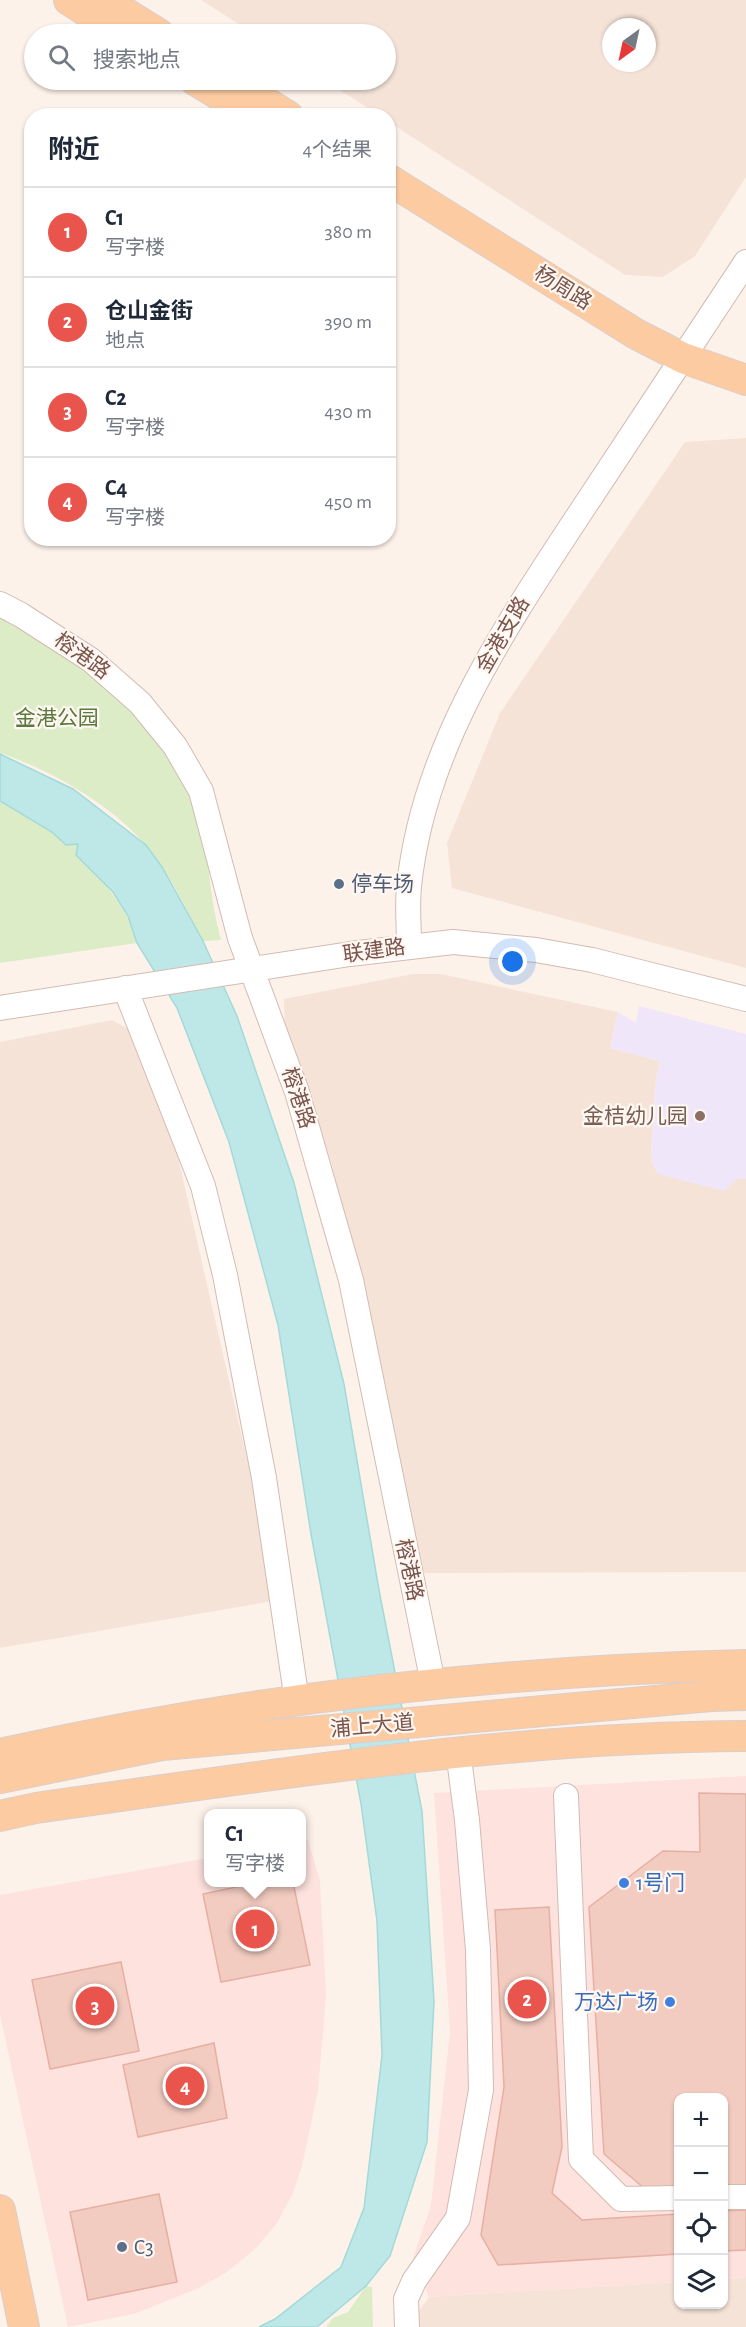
<!DOCTYPE html>
<html lang="zh">
<head>
<meta charset="utf-8">
<style>
	:root { --surface:#fff; --page:#f2f2f3; --text:#1f2937; --muted:#747a83; --line:#e0e1e3; --accent:#e9554d }
	body { margin:0; font-family:"Alegreya Sans","Noto Sans SC",sans-serif; background:var(--page); color:var(--text) }
	.controls { position:absolute; right:18px; bottom:18px; display:grid; overflow:hidden; border-radius:12px; box-shadow:0 2px 4px #0004 }
	.controls button { width:54px; height:54px; display:grid; place-items:center; padding:0; border:0; border-bottom:2px solid var(--line); background:var(--surface); color:var(--text); font:30px sans-serif }
	.compass { position:absolute; left:602px; top:18px; width:54px; height:54px; border-radius:50%; background:var(--surface); box-shadow:0 2px 4px #0004; rotate:213deg }
	.you { position:absolute; left:513px; top:962px; width:21px; height:21px; margin:-15px; border:4px solid #fff; border-radius:50%; background:#1a73e8; box-shadow:0 0 0 9px #1a73e833 }
	.badge { display:grid; place-items:center; width:39px; height:39px; border-radius:50%; background:var(--accent); color:#fff; font-size:20px; font-weight:700 }
	.pin { position:absolute; translate:-50% -50%; border:3px solid #fff; box-shadow:0 2px 6px #0006 }
	.popup { position:absolute; left:204px; top:1809px; width:102px; height:78px; box-sizing:border-box; display:grid; place-content:center; border-radius:12px; background:var(--surface); filter:drop-shadow(0 2px 4px #0005); font-size:20px; white-space:nowrap; color:var(--muted) }
	.popup b { font-size:22px; color:var(--text) }
	.popup::after { content:''; position:absolute; left:50%; top:100%; margin-left:-12px; border:12px solid transparent; border-top-color:var(--surface) }
	.list { margin:0; padding:0; list-style:none }
	h2 { display:flex; justify-content:space-between; align-items:center; height:78px; margin:0; padding:0 24px; font-size:26px }
	h2 small { font-size:20px; font-weight:400; color:var(--muted) }
	.list li { display:grid; grid-template-columns:39px 1fr auto; gap:18px; align-items:center; box-sizing:border-box; height:90px; padding:0 24px; border-top:2px solid var(--line) }
	.list b { display:block; font-size:22px; white-space:nowrap }
	.list p { margin:0; font-size:20px; white-space:nowrap; color:var(--muted) }
	.list em { font-size:20px; font-style:normal; color:var(--muted) }
	.icon { flex:none; width:33px; height:33px; fill:none; stroke:currentColor; stroke-width:2; stroke-linecap:round; stroke-linejoin:round }
	.map { position:relative; flex:none; width:746px; height:2327px; overflow:hidden }
	.search { position:absolute; background:var(--surface); box-shadow:0 2px 4px #0004; left:24px; top:24px; width:372px; height:66px; display:flex; align-items:center; gap:15px; box-sizing:border-box; padding:0 21px; border-radius:33px; color:var(--muted); font-size:22px }
	.panel { position:absolute; background:var(--surface); box-shadow:0 2px 4px #0004; left:24px; top:108px; width:372px; height:438px; border-radius:24px }
	.map>svg:first-child { display:block }
	.residential { fill:#f5e3d8; fill-rule:evenodd }
	.commercial { fill:#fde2de }
	.education { fill:#efe6fa }
	.green { fill:#dcecc7 }
	.water { fill:#bde8e7; stroke:#a3dad9; stroke-width:1.5 }
	.building { fill:#f3ccc1; stroke:#e7afa1; stroke-width:1.5 }
	.lines { fill:none; stroke-linecap:round; stroke-linejoin:round }
	.minor-casing { stroke:#d3bbb1; stroke-width:26 }
	.major-casing { stroke:#d9cfcd; stroke-width:32 }
	.minor { stroke:#fff; stroke-width:24 }
	.major { stroke:#fccba2; stroke-width:30 }
	.service-dot { fill:#5c6f8a; stroke:#fff7f1; stroke-width:2 }
	.education-dot { fill:#8d6e63; stroke:#fff7f1; stroke-width:2 }
	.shop-dot { fill:#3f7fe0; stroke:#fff7f1; stroke-width:2 }
	.labels { text-anchor:middle; dominant-baseline:central; stroke-width:4.5; stroke-linejoin:round; paint-order:stroke }
	.street-label { font-size:21px; fill:#79544c; stroke:#fff7f1 }
	.park-label { font-size:21px; fill:#5b7a40; stroke:#fff7f1 }
	.service-label { font-size:21px; fill:#4e5e75; stroke:#fff7f1; text-anchor:start }
	.education-label { font-size:21px; fill:#785e54; stroke:#fff7f1; text-anchor:end }
	.shop-label { font-size:21px; fill:#366cbe; stroke:#fff7f1; text-anchor:start }
</style>
</head>
<body>
<div class="map">
<svg width="746" height="2327" viewBox="0 0 746 2327">
	<rect width="100%" height="100%" fill="#fdf2ea"/>
	<path class="residential" d="M201,0H746V177L695,256L663,277L625,275L389,122L388,116L379,115L324,80H386V34H254ZM611,27H647V63H611Z
		M746,438V968L452,888L447,843L500,713L685,442Z
		M413,974H441L618,1012L610,1048L660,1061L656,1079L651,1153L653,1165L746,1179V1572L417,1573L332,1164L285,1033L284,999Z
		M112,1020L132,1031L172,1131L273,1573V1601L0,1648V1042Z
		M746,2278V2327H410V2323L429,2297L678,2282V2304H724V2279Z"/>
	<path class="commercial" d="M746,1776V2278L724,2279V2098H678V2282L429,2297L413,2258L431,2205L450,2032L434,1793Z
		M308,1840L320,1881L326,1996L318,2091L302,2166L293,2193L277,2223L256,2248L227,2272L199,2288L134,2314L68,2327L0,2015V1895L208,1858V1882H302V1841Z"/>
	<path class="education" d="M639,1006L746,1034V1179H737L724,1191L658,1174L653,1165L651,1153L656,1079L660,1061L610,1048L618,1012L636,1023Z"/>
	<path class="green" d="M0,617C87,661 171,730 203,826C207,840 207,857 209,872C211,894 215,918 221,940L203,941C190,917 178,891 163,868C130,815 59,773 0,753Z
		M0,801L52,832L66,845L79,844C96,880 128,903 137,943L0,963Z
		M366,2286L372,2287L373,2327H326L333,2318L348,2312Z"/>
	<path class="water" d="M0,754L73,789L146,845L162,867L203,941L237,1016L294,1183L344,1384L379,1590L422,1811L434,2001L427,2142L390,2256L366,2286L317,2327H259L275,2319L341,2267L364,2208L382,2055L377,1921L361,1804L311,1534L278,1325L229,1142L177,1008L137,943L128,916L113,892L76,855L78,844L66,845L52,832L0,801Z"/>
	<path class="building" d="M699,1793L746,1794V2189L724,2191V2098H678V2193L652,2195L604,2154L589,1907L663,1851L700,1852Z
		M259,1882H293L310,1965L221,1982L203,1894Z
		M549,1907L562,2147L552,2193L582,2220L678,2214V2254L498,2265L481,2235L504,2087L495,1910Z
		M121,1962L139,2051L50,2069L32,1980Z
		M214,2043L227,2118L138,2137L123,2065Z
		M159,2194L177,2282L88,2300L70,2212Z
		M746,2210V2250L724,2251V2211Z"/>
	<g class="lines">
		<defs>
			<path id="minor" d="M0,604L21,615L91,660L140,703L175,746L201,791L240,938L297,1092L351,1280L433,1683
				M409,946C409,926 407,906 409,887C423,744 510,620 586,504C639,423 693,343 746,262
				M125,988L203,1186L225,1275L264,1478L297,1701
				M0,1008L350,954L453,942L536,950L592,960L746,999
				M566,1796L581,2159L621,2199L678,2198
				M724,2197H746
				M407,2327L406,2299L414,2281L458,2218L481,2090L478,1950L467,1820L458,1751"/>
			<path id="major" d="M69,0L119,32
				M104,0L159,34
				M195,80L246,111
				M230,80L288,116
				M388,179L636,334L683,358L746,380
				M0,1754C245,1699 495,1671 746,1665
				M0,1778L162,1745L711,1696L746,1695
				M0,1816L36,1808C272,1775 507,1737 746,1736
				M0,2210L24,2327"/>
		</defs>
		<use href="#minor" class="minor-casing"/>
		<use href="#major" class="major-casing"/>
		<use href="#minor" class="minor"/>
		<use href="#major" class="major"/>
	</g>
	<g class="service-dot">
		<circle cx="339" cy="884" r="6"/>
		<circle cx="122" cy="2247" r="6"/>
	</g>
	<circle class="education-dot" cx="700" cy="1116" r="6"/>
	<g class="shop-dot">
		<circle cx="624" cy="1883" r="6"/>
		<circle cx="670" cy="2002" r="6"/>
	</g>
	<g class="labels">
		<g class="street-label">
			<text transform="translate(563 288) rotate(32)">杨周路</text>
			<text transform="translate(503 635) rotate(-60)">金港支路</text>
			<text transform="translate(82 656) rotate(36)">榕港路</text>
			<text transform="translate(374 951) rotate(-8)">联建路</text>
			<text transform="translate(298 1098) rotate(72)">榕港路</text>
			<text transform="translate(409 1570) rotate(78)">榕港路</text>
			<text transform="translate(372 1726) rotate(-5)">浦上大道</text>
		</g>
		<g class="park-label">
			<text x="57" y="718">金港公园</text>
		</g>
		<g class="service-label">
			<text x="351" y="884">停车场</text>
			<text x="134" y="2247">C3</text>
		</g>
		<g class="education-label">
			<text x="688" y="1116">金桔幼儿园</text>
		</g>
		<g class="shop-label">
			<text x="636" y="1883">1号门</text>
			<text x="658" y="2002" text-anchor="end">万达广场</text>
		</g>
	</g>
</svg>
<div class="controls">
<button>+</button>
<button>−</button>
<button><svg class="icon" aria-label="locate" viewBox="0 0 24 24"><circle cx="12" cy="12" r="6"/><path d="M12 2v4M12 18v4M2 12h4M18 12h4"/></svg></button>
<button><svg class="icon" aria-label="layers" viewBox="0 0 24 24"><path d="M12 4l9 5-9 5-9-5zM3 14l9 5 9-5"/></svg></button>
</div>
<svg class="compass" viewBox="-18 -18 36 36"><path d="M0-13l5 13h-10z" fill="#e53935"/><path d="M0 13l5-13h-10z" fill="#747a83"/></svg>
<div class="you"></div>
<div class="pin badge" style="left:255px;top:1929px">1</div>
<div class="popup"><b>C1</b>写字楼</div>
<div class="pin badge" style="left:527px;top:1999px">2</div>
<div class="pin badge" style="left:95px;top:2006px">3</div>
<div class="pin badge" style="left:185px;top:2086px">4</div>
<div class="search"><svg class="icon" aria-label="search" viewBox="0 0 24 24"><circle cx="10" cy="10" r="6"/><path d="M15 15l6 6"/></svg>搜索地点</div>
<section class="panel">
<h2>附近<small>4个结果</small></h2>
<ul class="list">
<li><span class="badge">1</span><div><b>C1</b><p>写字楼</p></div><em>380 m</em></li>
<li><span class="badge">2</span><div><b>仓山金街</b><p>地点</p></div><em>390 m</em></li>
<li><span class="badge">3</span><div><b>C2</b><p>写字楼</p></div><em>430 m</em></li>
<li><span class="badge">4</span><div><b>C4</b><p>写字楼</p></div><em>450 m</em></li>
</ul>
</section>
</div>
</body>
</html>
